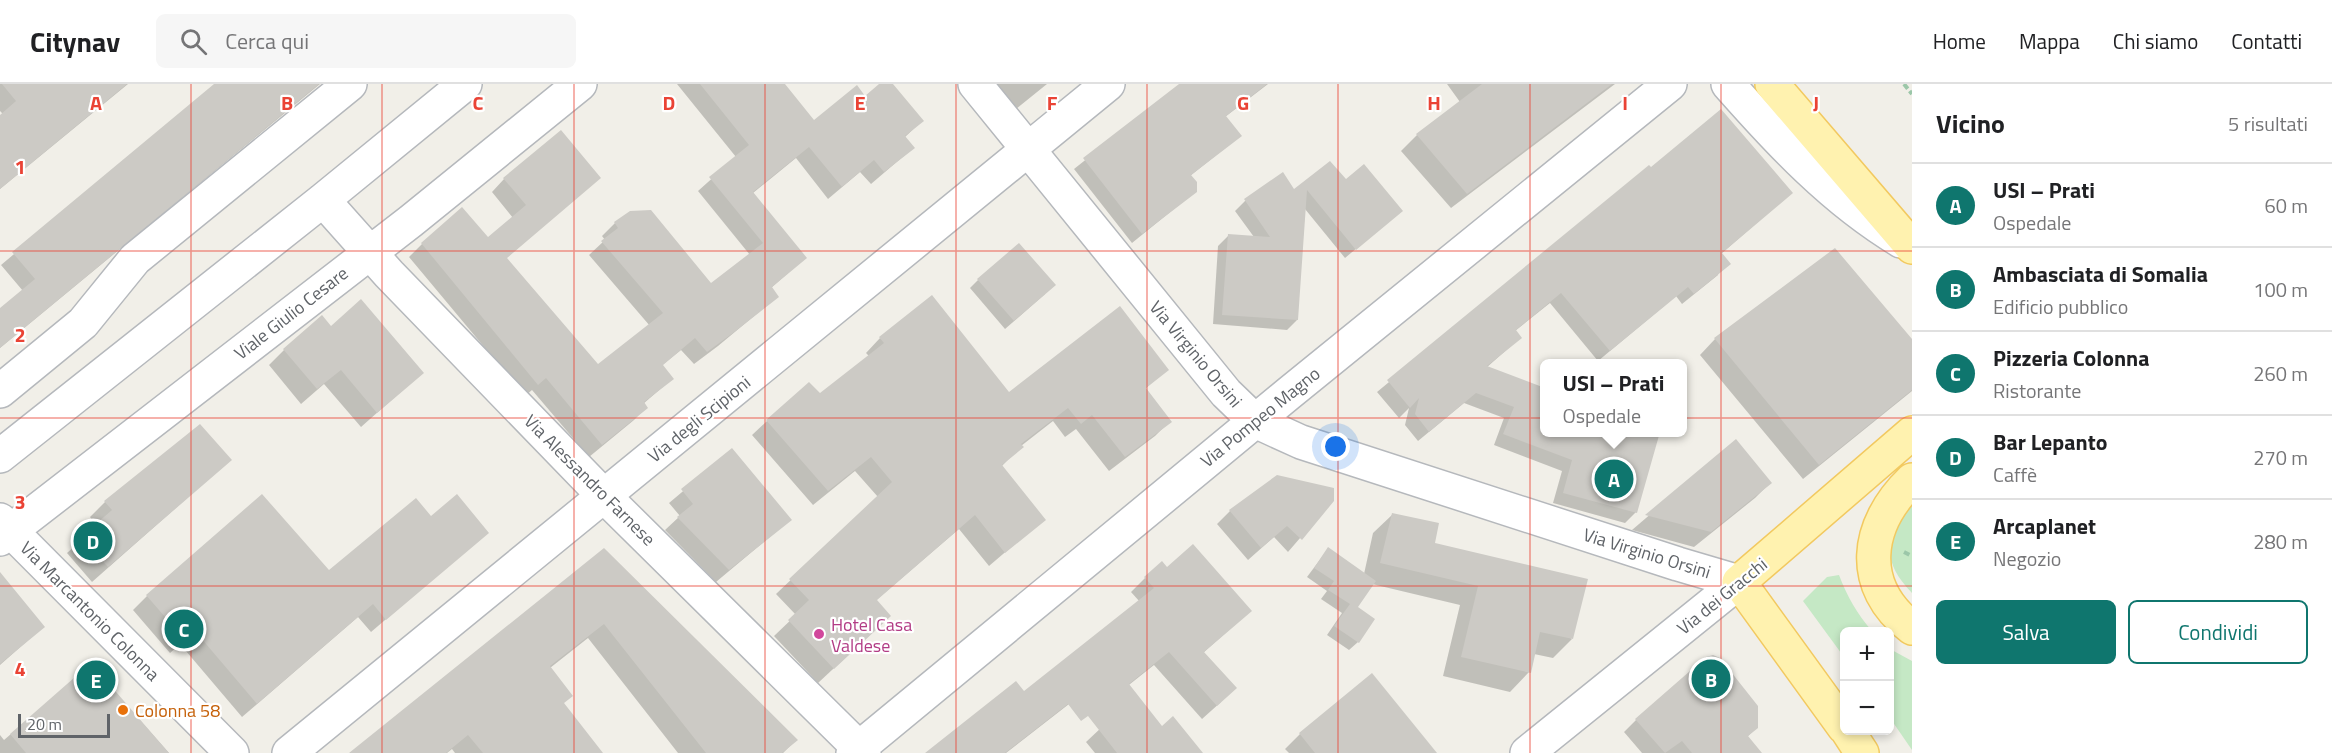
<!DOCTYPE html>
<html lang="it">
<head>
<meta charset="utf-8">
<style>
	:root { --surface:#fff; --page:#f6f6f6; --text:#202124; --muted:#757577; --line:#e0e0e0; --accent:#0f766e }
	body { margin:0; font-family:"Titillium Web",sans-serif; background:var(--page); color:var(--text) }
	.controls { position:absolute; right:18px; bottom:18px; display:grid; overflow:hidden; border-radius:9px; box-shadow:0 3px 9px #0003 }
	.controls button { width:54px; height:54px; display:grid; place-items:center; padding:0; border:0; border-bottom:2px solid var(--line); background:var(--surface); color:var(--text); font:30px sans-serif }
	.scale { position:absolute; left:18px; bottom:15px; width:92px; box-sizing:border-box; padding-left:6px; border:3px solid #5f6368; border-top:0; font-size:16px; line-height:21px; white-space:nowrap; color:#5f6368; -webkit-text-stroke:4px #fff; paint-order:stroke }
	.you { position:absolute; left:1336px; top:363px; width:21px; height:21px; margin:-15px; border:4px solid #fff; border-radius:50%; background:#1a73e8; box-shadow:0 0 0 9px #1a73e833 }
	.badge { display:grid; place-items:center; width:39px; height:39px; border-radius:50%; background:var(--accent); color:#fff; font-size:20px; font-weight:700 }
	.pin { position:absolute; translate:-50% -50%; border:3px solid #fff; box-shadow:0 2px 6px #0006 }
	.popup { position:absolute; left:1540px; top:275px; width:147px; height:78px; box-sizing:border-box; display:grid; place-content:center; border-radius:9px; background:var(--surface); filter:drop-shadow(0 2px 4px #0005); font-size:20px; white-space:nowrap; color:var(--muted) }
	.popup b { font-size:22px; color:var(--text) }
	.popup::after { content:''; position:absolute; left:50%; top:100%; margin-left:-12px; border:12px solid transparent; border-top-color:var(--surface) }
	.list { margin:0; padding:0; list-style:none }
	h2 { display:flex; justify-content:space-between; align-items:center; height:78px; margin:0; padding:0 24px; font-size:26px }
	h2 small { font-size:20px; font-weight:400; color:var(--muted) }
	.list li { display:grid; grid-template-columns:39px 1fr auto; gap:18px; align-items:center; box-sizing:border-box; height:84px; padding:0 24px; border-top:2px solid var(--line) }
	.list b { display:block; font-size:22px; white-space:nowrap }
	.list p { margin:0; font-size:20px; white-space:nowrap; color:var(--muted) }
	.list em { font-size:20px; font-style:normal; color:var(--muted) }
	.actions { display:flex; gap:12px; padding:18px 24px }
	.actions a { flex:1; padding:14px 0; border:2px solid var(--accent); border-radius:9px; text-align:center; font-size:21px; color:var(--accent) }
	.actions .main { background:var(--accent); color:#fff }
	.icon { flex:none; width:33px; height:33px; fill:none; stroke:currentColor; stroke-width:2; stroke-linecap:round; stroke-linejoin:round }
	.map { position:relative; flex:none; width:1912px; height:669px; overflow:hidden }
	header { display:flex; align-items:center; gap:36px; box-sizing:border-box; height:84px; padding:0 30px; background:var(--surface); border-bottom:2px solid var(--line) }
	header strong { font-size:28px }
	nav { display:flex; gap:33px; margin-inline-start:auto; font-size:21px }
	.search { width:420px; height:54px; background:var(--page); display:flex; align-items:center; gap:15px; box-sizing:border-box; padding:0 21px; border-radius:9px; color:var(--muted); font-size:22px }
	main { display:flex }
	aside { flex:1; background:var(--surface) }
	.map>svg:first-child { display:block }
	.green { fill:#c5e8c5 }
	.shadow { fill:#0003 }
	.building { fill:#cccac5 }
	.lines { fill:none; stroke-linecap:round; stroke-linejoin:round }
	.minor-casing { stroke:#b5b8bc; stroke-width:36 }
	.major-casing { stroke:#f2c960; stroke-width:36 }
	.path { stroke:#9cc7a9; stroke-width:4; stroke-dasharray:6 3; stroke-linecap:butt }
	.minor { stroke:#fff; stroke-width:33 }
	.major { stroke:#fff2af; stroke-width:33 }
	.grid { fill:none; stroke:#ea4335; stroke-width:1.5; stroke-opacity:0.55 }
	.hotel-dot { fill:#d1479c; stroke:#fff; stroke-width:2 }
	.food-dot { fill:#e8710a; stroke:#fff; stroke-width:2 }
	.labels { text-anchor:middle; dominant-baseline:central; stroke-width:4.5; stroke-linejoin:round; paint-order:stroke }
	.street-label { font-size:18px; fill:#5f6368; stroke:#fff }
	.hotel-label { font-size:18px; fill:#b23c85; stroke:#fff; text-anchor:start }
	.food-label { font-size:18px; fill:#c56008; stroke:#fff; text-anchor:start }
	.grid-label { font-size:20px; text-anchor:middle; font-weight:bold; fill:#ea4335; stroke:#fff; stroke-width:4.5; stroke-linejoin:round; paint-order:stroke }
</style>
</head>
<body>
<header>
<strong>Citynav</strong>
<div class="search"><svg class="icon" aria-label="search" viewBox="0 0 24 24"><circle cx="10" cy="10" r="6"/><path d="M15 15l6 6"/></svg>Cerca qui</div>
<nav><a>Home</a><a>Mappa</a><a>Chi siamo</a><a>Contatti</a></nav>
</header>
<main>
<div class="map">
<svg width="1912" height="669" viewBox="0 0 1912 669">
	<rect width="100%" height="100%" fill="#f1efe8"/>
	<path class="green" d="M1912,414V509C1876,472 1891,453 1912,414Z
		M1839,491C1847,512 1857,530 1872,547L1844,548V573L1803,517L1827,493Z
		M1890,565L1912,577V666L1890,634Z"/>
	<path class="shadow" d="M0,0H128L0,105V33L3,30L0,27Z
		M217,0H320L0,264V226L23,207L1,181Z
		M677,0H783L814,38L865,14L882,0H892L922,37L904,54L913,64L871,100L860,88L828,115L796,74L753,109L805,174L771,204L777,213L718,262L694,280L681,266L661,282L672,295L643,320L646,323L634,336L589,373L532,306L525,312L409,173L422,160L488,155L513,134L492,108L504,95L599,94L505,175L598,283L650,242L589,171L605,156L602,152L615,139L711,201L750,171L698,107L736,73Z
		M995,0H1047L1016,25Z
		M1181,0H1268L1225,33L1240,52L1190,92L1196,107L1132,159L1074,85Z
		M1447,0H1615L1451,124L1401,67L1417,51L1460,18Z
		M1649,83L1791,109L1721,170L1718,191L1682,220L1676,212L1598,277L1550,219L1515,247L1520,254L1486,284L1545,306V348L1636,428L1625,439L1553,419L1562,387L1494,361L1504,334L1464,319L1418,357L1405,341L1409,324L1399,334L1377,308Z
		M1346,98L1401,127L1345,174L1305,125L1297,236L1287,246L1213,240L1218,162L1229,151L1254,153L1235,127L1245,117Z
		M1835,166L1912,257V307L1803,395L1700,271L1715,255Z
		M978,196L1045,210L1005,245L970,204Z
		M330,244L422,289L361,343L324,300L301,320L269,281L284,266Z
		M880,254L1009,310L1167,285L1145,305L1170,337L1155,352L1109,387L1076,345L1065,353L1053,337L1021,362L1001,383L1044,435L989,482L959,445L875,517V546L818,599L774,552L796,531L776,510L878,413L855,387L813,421L752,351L767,337L819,311L869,272L866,269Z
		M1736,357L1770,399L1755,414L1694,463L1632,446Z
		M732,366L790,436L716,498L665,446L680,432L669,419Z
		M230,376L92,498L67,469L97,442L90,433L105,418Z
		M1277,392L1332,417L1288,468L1274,453L1248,476L1217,440L1230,427Z
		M1393,430L1433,460L1572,555L1553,574L1534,570L1529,588L1510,608L1443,592L1460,521L1372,500L1356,523L1358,558L1349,566L1327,551L1342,529L1321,515L1327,507L1307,493L1328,465L1364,490L1373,449Z
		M430,434L487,449L371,548L358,533L242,633L180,560L170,569L133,526L147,512L329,488Z
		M604,466L796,656L783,669H678L588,554L550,584L563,620L602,669H455L452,665L447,669H352Z
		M1166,485L1250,527L1203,569L1221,618L1202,635L1154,581L1110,616L1096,599L1006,669H927L1024,609L1140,518L1131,508L1145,494Z
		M0,500L43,543L0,581Z
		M91,581L169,669H0V651L4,656Z
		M1136,611L1162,644L1198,669H1095L1086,658Z
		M1636,636L1757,643L1747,653L1760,669H1642L1624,648Z
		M1300,650L1435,669H1289L1285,665Z"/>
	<path class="building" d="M2,0H127L0,105V31L16,17Z
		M214,0H319L0,264V224L35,195L12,168Z
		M700,0H785L814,36L857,1L865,12L879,0H893L924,37L905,52L915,64L884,88L874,76L842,103L809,63L753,108L807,174L772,203L779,213L733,249L707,268L695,254L663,281L674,295L644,318L648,324L602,361L546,294L538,301L421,159L462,123L488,153L526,121L503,94L561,46L601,94L507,174L598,280L663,229L601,157L618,144L614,138L630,127L651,126L711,199L763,159L709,93L749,61Z
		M1179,0H1267L1226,32L1242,52L1191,91L1197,98V108L1142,150L1083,74Z
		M1482,0H1612L1467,110L1416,50Z
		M1721,25L1793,109L1722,169L1731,180L1694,210L1688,203L1610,267L1561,209L1516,246L1522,254L1487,282L1545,304V348H1660L1637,429L1563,409L1572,376L1503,350L1514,323L1476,309L1429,348L1415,330L1419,314L1410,324L1387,296L1649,81L1651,83Z
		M1330,77L1346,95L1364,80L1403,127L1356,166L1307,106L1298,236L1222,231L1228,150L1270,153L1244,115L1283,88L1294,105Z
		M1019,159L1056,201L1014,237L977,195Z
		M1835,164L1912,255V306L1819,381L1714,254Z
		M932,211L1009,308L1120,222L1169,286L1146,304L1172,338L1125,373L1092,331L1081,340L1068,324L1021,360L1024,363L1002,381L1046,436L1005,469L975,431L877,516L891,532L834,585L788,536L809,516L789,495L892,398L871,373L828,407L766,336L809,298L820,309L884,259L879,253Z
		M361,215L424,289L377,329L341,286L317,305L283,265L322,231L331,242Z
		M200,340L232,376L108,483L81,453L112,426L104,417Z
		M1736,355L1772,399L1711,448L1645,431Z
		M732,364L792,436L729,486L677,433L693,420L681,405Z
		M1277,391L1334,404V417L1302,456L1287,442L1261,464L1229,426Z
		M262,410L329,486L416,414L431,432L457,410L489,449L386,536L373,520L257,620L195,547L185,556L146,511Z
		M1392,429L1439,439L1435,459L1588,495L1573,555L1540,548L1531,589L1461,573L1478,502L1380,479Z
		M1193,460L1252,527L1204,568L1237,604L1217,622L1169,568L1129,600L1162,642L1173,632L1203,669H1117L1088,632L1081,637L1068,620L1005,669H925L1016,597L1024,607L1154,504L1144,493L1162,477L1167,483Z
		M1328,463L1376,497L1358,523L1375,535L1359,559L1334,542L1350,520L1328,506L1334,497L1314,484Z
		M604,464L798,656L782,669H706L604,540L550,582L573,612L564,619L603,669H483L468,651L446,669H349Z
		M0,488L45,543L0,580Z
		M1713,571L1720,574L1758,622V644L1748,652L1762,669H1692L1682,657L1665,669L1635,635L1706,573Z
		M91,579L169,669H26L10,650Z
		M1372,589L1437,669H1315L1299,649Z"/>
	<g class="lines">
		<defs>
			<path id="minor" d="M975,0L1226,309L1255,337L1301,358L1678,480L1739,498
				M1728,0C1780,59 1833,116 1901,157
				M323,116L389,190L605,413L864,669
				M0,307L83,239L135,175L350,0
				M0,372L323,116L465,0
				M0,436L232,669
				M0,455L411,137L580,0
				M289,669L1108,0
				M853,669L1288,310L1670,0
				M1527,669L1739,498"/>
			<path id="major" d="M1772,0L1912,163
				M1912,396C1865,441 1857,502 1912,544
				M1844,643L1739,498L1912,349
				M1847,646L1862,669"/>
		</defs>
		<use href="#minor" class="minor-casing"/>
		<use href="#major" class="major-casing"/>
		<path class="path" d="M1904,0L1912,10
			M1904,468L1912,472"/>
		<use href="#minor" class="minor"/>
		<use href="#major" class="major"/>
	</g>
	<path class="grid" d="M191,0V669M382,0V669M574,0V669M765,0V669M956,0V669M1147,0V669M1338,0V669M1530,0V669M1721,0V669M0,167H1912M0,334H1912M0,502H1912"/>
	<circle class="hotel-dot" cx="819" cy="550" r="6"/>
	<circle class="food-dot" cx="123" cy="626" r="6"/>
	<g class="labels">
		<g class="street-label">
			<text transform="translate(291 229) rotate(-38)">Viale Giulio Cesare</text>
			<text transform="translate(1196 270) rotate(50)">Via Virginio Orsini</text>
			<text transform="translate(1260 333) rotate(-39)">Via Pompeo Magno</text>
			<text transform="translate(699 335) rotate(-39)">Via degli Scipioni</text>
			<text transform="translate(590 396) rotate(45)">Via Alessandro Farnese</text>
			<text transform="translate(1647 469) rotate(17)">Via Virginio Orsini</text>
			<text transform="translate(1722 512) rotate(-39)">Via dei Gracchi</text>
			<text transform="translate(90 527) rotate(45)">Via Marcantonio Colonna</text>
		</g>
		<g class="hotel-label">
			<text x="831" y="540">Hotel Casa<tspan x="831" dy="21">Valdese</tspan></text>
		</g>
		<g class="food-label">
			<text x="135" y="626">Colonna 58</text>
		</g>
	</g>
	<g class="grid-label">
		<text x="96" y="26">A</text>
		<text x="287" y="26">B</text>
		<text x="478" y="26">C</text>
		<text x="669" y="26">D</text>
		<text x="860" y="26">E</text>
		<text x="1052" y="26">F</text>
		<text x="1243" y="26">G</text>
		<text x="1434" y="26">H</text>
		<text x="1625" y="26">I</text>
		<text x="1816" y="26">J</text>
		<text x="20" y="90">1</text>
		<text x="20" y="258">2</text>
		<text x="20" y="425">3</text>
		<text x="20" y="592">4</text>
	</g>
</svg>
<div class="controls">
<button>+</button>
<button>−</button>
</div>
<div class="scale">20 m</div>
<div class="you"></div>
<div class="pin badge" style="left:1614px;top:395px">A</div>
<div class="popup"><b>USI – Prati</b>Ospedale</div>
<div class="pin badge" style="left:1711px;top:595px">B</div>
<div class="pin badge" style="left:184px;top:545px">C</div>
<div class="pin badge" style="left:93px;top:457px">D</div>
<div class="pin badge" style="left:96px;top:596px">E</div>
</div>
<aside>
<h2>Vicino<small>5 risultati</small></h2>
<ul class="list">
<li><span class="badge">A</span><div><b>USI – Prati</b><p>Ospedale</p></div><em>60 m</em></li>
<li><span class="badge">B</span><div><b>Ambasciata di Somalia</b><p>Edificio pubblico</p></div><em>100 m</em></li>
<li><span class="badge">C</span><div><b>Pizzeria Colonna</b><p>Ristorante</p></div><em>260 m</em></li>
<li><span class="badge">D</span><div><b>Bar Lepanto</b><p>Caffè</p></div><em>270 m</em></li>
<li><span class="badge">E</span><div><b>Arcaplanet</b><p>Negozio</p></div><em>280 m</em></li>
</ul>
<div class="actions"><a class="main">Salva</a><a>Condividi</a></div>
</aside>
</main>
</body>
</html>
